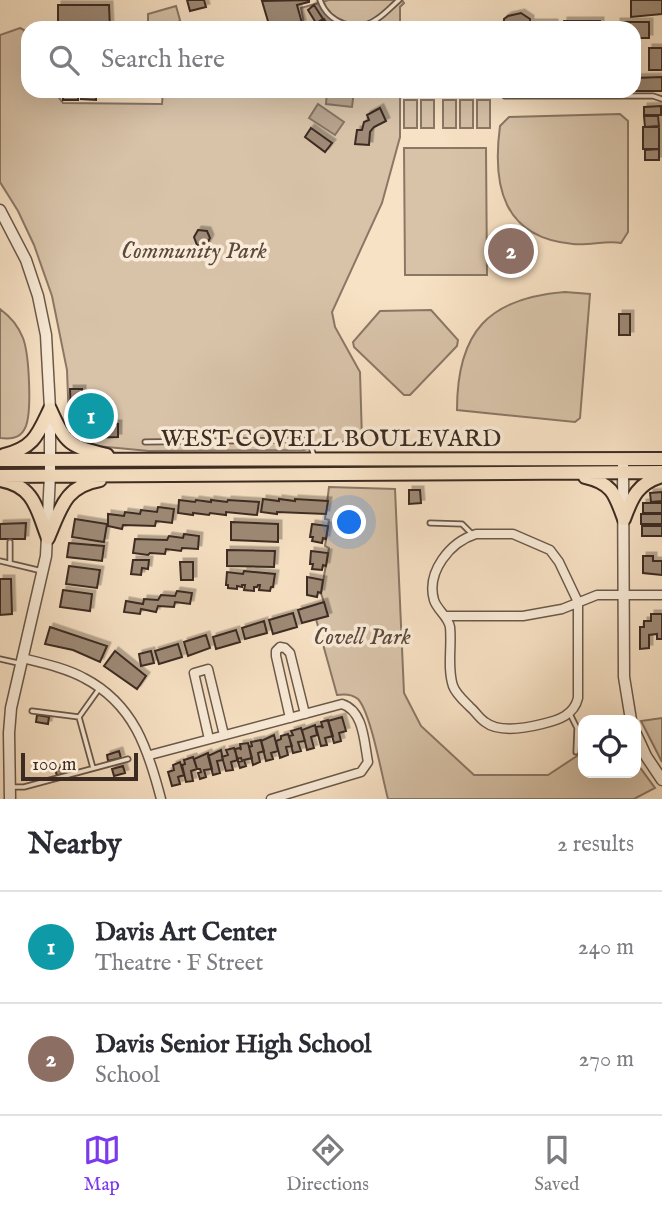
<!DOCTYPE html>
<html lang="en">
<head>
<meta charset="utf-8">
<style>
	:root { --surface:#fff; --page:#f2f2f3; --text:#2b2b33; --muted:#7c7c81; --line:#e1e1e2; --accent:#7c3aed }
	body { margin:0; font-family:"IM FELL English",serif; background:var(--page); color:var(--text) }
	.controls { position:absolute; right:21px; bottom:21px; display:grid; overflow:hidden; border-radius:14px; box-shadow:0 7px 28px #0002 }
	.controls button { width:63px; height:63px; display:grid; place-items:center; padding:0; border:0; border-bottom:2px solid var(--line); background:var(--surface); color:var(--text); font:35px sans-serif }
	.scale { position:absolute; left:21px; bottom:18px; width:117px; box-sizing:border-box; padding-left:7px; border:4px solid #3c2b22; border-top:0; font-size:19px; line-height:24px; white-space:nowrap; color:#3c2b22; -webkit-text-stroke:5px #faecd9; paint-order:stroke }
	.you { position:absolute; left:350px; top:523px; width:24px; height:24px; margin:-18px; border:5px solid #fff; border-radius:50%; background:#1a73e8; box-shadow:0 0 0 10px #1a73e833 }
	.badge { display:grid; place-items:center; width:46px; height:46px; border-radius:50%; background:var(--accent); color:#fff; font-size:23px; font-weight:700 }
	.pin { position:absolute; translate:-50% -50%; border:4px solid #fff; box-shadow:0 2px 7px #0006 }
	.list { margin:0; padding:0; list-style:none }
	h2 { display:flex; justify-content:space-between; align-items:center; height:91px; margin:0; padding:0 28px; font-size:30px }
	h2 small { font-size:23px; font-weight:400; color:var(--muted) }
	.list li { display:grid; grid-template-columns:46px 1fr auto; gap:21px; align-items:center; box-sizing:border-box; height:112px; padding:0 28px; border-top:2px solid var(--line) }
	.list b { display:block; font-size:26px; white-space:nowrap }
	.list p { margin:0; font-size:23px; white-space:nowrap; color:var(--muted) }
	.list em { font-size:23px; font-style:normal; color:var(--muted) }
	.icon { flex:none; width:38px; height:38px; fill:none; stroke:currentColor; stroke-width:2; stroke-linecap:round; stroke-linejoin:round }
	.map { position:relative; flex:none; width:662px; height:799px; overflow:hidden }
	.search { position:absolute; background:var(--surface); box-shadow:0 7px 28px #0002; left:21px; right:21px; top:21px; height:77px; display:flex; align-items:center; gap:18px; box-sizing:border-box; padding:0 24px; border-radius:21px; color:var(--muted); font-size:26px }
	.sheet { height:315px; background:var(--surface) }
	nav { display:flex; justify-content:space-around; align-items:center; box-sizing:border-box; height:98px; border-top:2px solid var(--line); background:var(--surface); font-size:19px; color:var(--muted) }
	nav a { display:grid; justify-items:center; gap:4px }
	nav .on { color:var(--accent) }
	.map>svg:first-child { display:block }
	.green { fill:#d8c3a9; stroke:#8a7766; stroke-width:2 }
	.water { fill:#b8a48e; stroke:#867463; stroke-width:2 }
	.building { fill:#9e8a77; stroke:#3c2b22; stroke-width:2; filter:url(#shadow) }
	.lines { fill:none; stroke-linecap:round; stroke-linejoin:round }
	.service-casing { stroke:#6b594b; stroke-width:7 }
	.minor-casing { stroke:#6b594b; stroke-width:11 }
	.tertiary-casing { stroke:#6b594b; stroke-width:13 }
	.primary-casing { stroke:#3c2b22; stroke-width:16 }
	.service { stroke:#faecd9; stroke-width:3.5 }
	.minor { stroke:#faecd9; stroke-width:8 }
	.tertiary { stroke:#faecd9; stroke-width:10 }
	.primary { stroke:#f8e2c5; stroke-width:12 }
	.labels { text-anchor:middle; dominant-baseline:central; stroke-width:7; stroke-linejoin:round; paint-order:stroke }
	.park-label { font-size:24px; font-style:italic; fill:#5b493d; stroke:#faecd9 }
	.street-label { font-size:24px; fill:#3c2b22; stroke:#faecd9 }
</style>
</head>
<body>
<div class="map">
<svg width="662" height="799" viewBox="0 0 662 799">
	<defs>
		<filter id="shadow"><feDropShadow dx="3.5" dy="-3.5" stdDeviation="0" flood-color="#0004"/></filter>
	</defs>
	<rect width="100%" height="100%" fill="#f8e2c5"/>
	<filter id="stains"><feTurbulence type="fractalNoise" baseFrequency=".00286" numOctaves="4"/><feColorMatrix values="0 0 0 0 .2 0 0 0 0 .09 0 0 0 0 .02 0 0 0 .5 -.17"/></filter>
	<radialGradient id="worn" r=".72"><stop offset=".6" stop-color="#630" stop-opacity="0"/><stop offset="1" stop-color="#630" stop-opacity=".3"/></radialGradient>
	<path class="green" d="M329,0H402L404,3L400,7V28H291L304,24L301,8Z
		M176,6L180,20L178,23H148V14Z
		M20,28L24,30L28,39V91H54L63,103L162,104L163,91H400V137L382,203L332,312L335,327L360,372L362,440L340,442L304,450L149,451L86,445L75,438L69,423L67,370L52,296L34,245L18,211L0,182V35Z
		M404,100H417V128H404Z
		M421,100H434V128H421Z
		M443,100H456V128H443Z
		M460,100H473V128H460Z
		M477,100H490V128H477Z
		M620,114L628,121V232L621,243C606,240 589,246 573,244C503,238 492,186 500,126L509,117Z
		M404,148H486L487,275H405Z
		M565,292L590,294L580,418L575,422L457,410C457,332 488,298 565,292Z
		M0,309C11,317 18,325 23,338C29,354 33,417 24,430C19,439 9,439 0,438Z
		M431,310L458,340L457,346L410,395H404L354,347L353,342L380,311Z
		M329,487L395,489L404,693L421,726L474,775H548L583,752V773H636V762L655,788L634,799H388C382,777 371,713 358,699C352,694 344,694 337,695L316,619L328,616L321,593L329,548L325,546L329,520L325,519Z
		M662,718V762L641,721Z"/>
	<path class="water" d="M327,91H354L352,107L326,104Z
		M318,104L344,122L335,135L309,118Z"/>
	<path class="building" d="M187,0H204L206,7L190,11Z
		M309,0V2L297,5L302,23L283,28H270L262,1Z
		M631,0H662V14L631,17Z
		M58,5H109L110,28H58Z
		M314,5L323,19L316,23L308,10Z
		M521,13L530,19V23H554V28H501L504,27V19L508,16Z
		M324,19L330,28H311Z
		M564,21H600V28H563Z
		M617,22H649V38H634V28H617Z
		M649,48H662V70H649Z
		M662,77V91H619H634V78Z
		M63,91H78V100H63Z
		M82,91H96V100L81,99Z
		M661,106V115H644V107Z
		M380,108L386,121L374,127L370,132L369,145L355,144L357,130H362L364,122L369,120L367,115Z
		M644,116H658L659,126L645,127Z
		M643,127H659V149H643Z
		M311,128L332,143L325,152L305,137Z
		M659,149V160H645V150Z
		M198,230L207,231L210,238L206,246L197,245L194,237Z
		M619,314H630V335H619Z
		M70,389H82V397H94L95,410H98V412H111V424H118V437L87,438V432L75,433V419L71,420Z
		M409,490H420L421,503L409,504Z
		M662,492V501L651,502L650,493Z
		M263,499L279,501V499L295,501V499L328,501L326,514L277,512V514L261,512Z
		M179,500L195,502L196,500L211,502V500L227,502L228,500L259,502L257,515L226,512V515L210,513L209,515L193,513V515L178,513Z
		M643,503H662V513H643Z
		M158,507L174,509L172,523L156,521L155,526L123,525L122,529L108,526V514L124,516L125,512L140,514L141,510L157,512Z
		M641,514H662V524H641Z
		M75,519L107,524L104,542L72,537Z
		M231,522L278,524V542L231,540Z
		M26,523L25,539H0V524Z
		M312,524L328,526L326,539L323,538L322,543L312,541L313,537H310Z
		M642,526H662V536H642Z
		M184,534L199,536L198,549L182,548L181,551L166,549L165,554L150,553L148,555L133,553L135,539L167,540L169,536L183,538Z
		M69,543L104,546L102,561L67,557Z
		M227,550L275,551L274,567L227,566Z
		M311,551L328,553L326,566L323,565L322,570L312,569L313,564H310Z
		M643,556H653V561H662V575L643,573Z
		M133,560H149L148,569L142,568L141,575L131,574Z
		M180,562H193V580H181Z
		M69,566L100,570L97,588L66,584Z
		M244,571L275,574L273,587H271L270,591L259,590L260,585H258L257,587H254V591L244,590L245,585H242V587L237,586V589L228,588V585H226L227,572L243,574Z
		M307,577L323,580L321,593L318,592L317,597L307,595Z
		M0,579H11L12,614L0,615Z
		M63,590L92,594L90,611L60,607Z
		M177,591L192,593L190,604L175,602L174,607L158,606L156,612L141,609L140,614L124,612L126,601L143,604L144,599L158,600L161,595L175,596Z
		M324,602L328,616L302,623L298,610Z
		M293,613L297,627L273,634L269,620Z
		M651,614H662V639H657V634L649,635V648L640,649V627H644V621H651Z
		M264,621L267,633L245,639L242,628Z
		M50,627L107,646L100,662L73,650L45,644Z
		M236,630L240,642L216,649L213,637Z
		M206,635L210,648L188,656L184,642Z
		M178,644L182,657L159,664L155,651Z
		M115,651L146,676L137,689L104,666Z
		M151,651L154,663L141,666L139,654Z
		M37,715L49,717L48,724L36,722Z
		M342,717L346,731L339,733L341,741L334,743L328,721Z
		M328,720L333,736L325,738L327,745L321,746L316,727L321,726L323,728L321,722Z
		M315,725L317,735L311,737L314,748L307,750L302,730Z
		M301,728L305,741L298,742L301,751L293,753L289,736L293,735L291,731Z
		M288,734L292,746L286,747L288,755L280,758L276,741L281,739V736Z
		M274,735L278,751L271,753L273,759L266,761L261,741Z
		M261,740L264,751L258,753L260,762L253,765L249,747L252,746L251,742Z
		M248,743L252,758L244,760L246,766L240,768L238,762L242,761L241,758L237,759L235,749L240,748L241,750L240,744Z
		M234,748L238,760L231,762L233,770L226,771L222,757L228,755L226,750Z
		M221,750L223,760L217,761L220,773L213,775L208,756Z
		M119,751L121,758L108,761L107,755Z
		M208,753L212,769L204,770L206,777L200,779L198,773L201,772L200,769H197L194,759Z
		M193,757L197,769L191,771L193,781L186,782L182,765L185,764L184,760Z
		M180,762L184,775L178,777L180,784L172,786L168,772L174,770L173,765Z
		M67,766L68,772L57,776L55,769Z
		M123,766L125,773L114,776L112,769Z"/>
	<g class="lines">
		<defs>
			<path id="service" d="M320,0C328,23 357,34 377,19C385,14 392,6 399,0
				M505,96H653L662,99
				M145,442L306,440L311,447L314,456
				M430,523L462,524L471,533
				M10,542V563
				M0,561L42,571
				M0,659L18,663
				M32,711L79,717L93,768
				M570,714L577,728L576,752
				M79,717L99,689
				M11,787H24L128,759"/>
			<path id="minor" d="M476,534H513L550,550L559,562L578,602V698C574,715 559,720 542,724C526,728 499,733 485,722C479,718 475,711 470,707C464,701 456,694 453,686C447,668 452,646 450,627C448,616 437,610 434,600C426,572 450,542 476,534Z
				M445,616H523L562,609L597,595H662
				M22,658C42,663 66,668 84,678C134,704 148,749 161,799
				M290,718L276,656V651L280,647L285,648L290,653L305,714
				M209,739L194,673L208,669L224,735
				M150,755L342,704C364,711 364,742 368,762L361,772L271,799"/>
			<path id="tertiary" d="M0,210L26,260L38,296L46,335L50,409V475L46,556L11,708L9,733L10,799
				M623,459L624,677L631,720
				M636,734L646,756L662,780"/>
			<path id="primary" d="M50,409C66,445 70,446 107,455
				M4,455C34,448 38,434 50,409
				M0,460L662,459
				M0,476L662,472
				M585,477C612,483 615,494 624,519
				M0,480C35,486 37,510 48,538
				M624,519C632,497 638,483 662,476
				M48,538C61,508 65,486 100,480"/>
		</defs>
		<use href="#service" class="service-casing"/>
		<use href="#minor" class="minor-casing"/>
		<use href="#tertiary" class="tertiary-casing"/>
		<use href="#primary" class="primary-casing"/>
		<use href="#service" class="service"/>
		<use href="#minor" class="minor"/>
		<use href="#tertiary" class="tertiary"/>
		<use href="#primary" class="primary"/>
	</g>
	<g class="labels">
		<g class="park-label">
			<text x="194" y="251">Community Park</text>
			<text x="362" y="637">Covell Park</text>
		</g>
		<g class="street-label">
			<text x="331" y="439">WEST COVELL BOULEVARD</text>
		</g>
	</g>
	<rect width="100%" height="100%" filter="url(#stains)"/>
	<rect width="100%" height="100%" fill="url(#worn)"/>
</svg>
<div class="controls">
<button><svg class="icon" aria-label="locate" viewBox="0 0 24 24"><circle cx="12" cy="12" r="6"/><path d="M12 2v4M12 18v4M2 12h4M18 12h4"/></svg></button>
</div>
<div class="scale">100 m</div>
<div class="you"></div>
<div class="pin badge" style="left:91px;top:416px;background:#0f9aa8">1</div>
<div class="pin badge" style="left:511px;top:251px;background:#8d6e63">2</div>
<div class="search"><svg class="icon" aria-label="search" viewBox="0 0 24 24"><circle cx="10" cy="10" r="6"/><path d="M15 15l6 6"/></svg>Search here</div>
</div>
<section class="sheet">
<h2>Nearby<small>2 results</small></h2>
<ul class="list">
<li><span class="badge" style="background:#0f9aa8">1</span><div><b>Davis Art Center</b><p>Theatre · F Street</p></div><em>240 m</em></li>
<li><span class="badge" style="background:#8d6e63">2</span><div><b>Davis Senior High School</b><p>School</p></div><em>270 m</em></li>
</ul>
</section>
<nav>
<a class="on"><svg class="icon" aria-label="map" viewBox="0 0 24 24"><path d="M3 6l6-2 6 2 6-2v14l-6 2-6-2-6 2zM9 4v14M15 6v14"/></svg>Map</a>
<a><svg class="icon" aria-label="directions" viewBox="0 0 24 24"><path d="M12 3l9 9-9 9-9-9zM9 14v-3h6M13 9l2 2-2 2"/></svg>Directions</a>
<a><svg class="icon" aria-label="saved" viewBox="0 0 24 24"><path d="M7 4h10v16l-5-4-5 4z"/></svg>Saved</a>
</nav>
</body>
</html>
